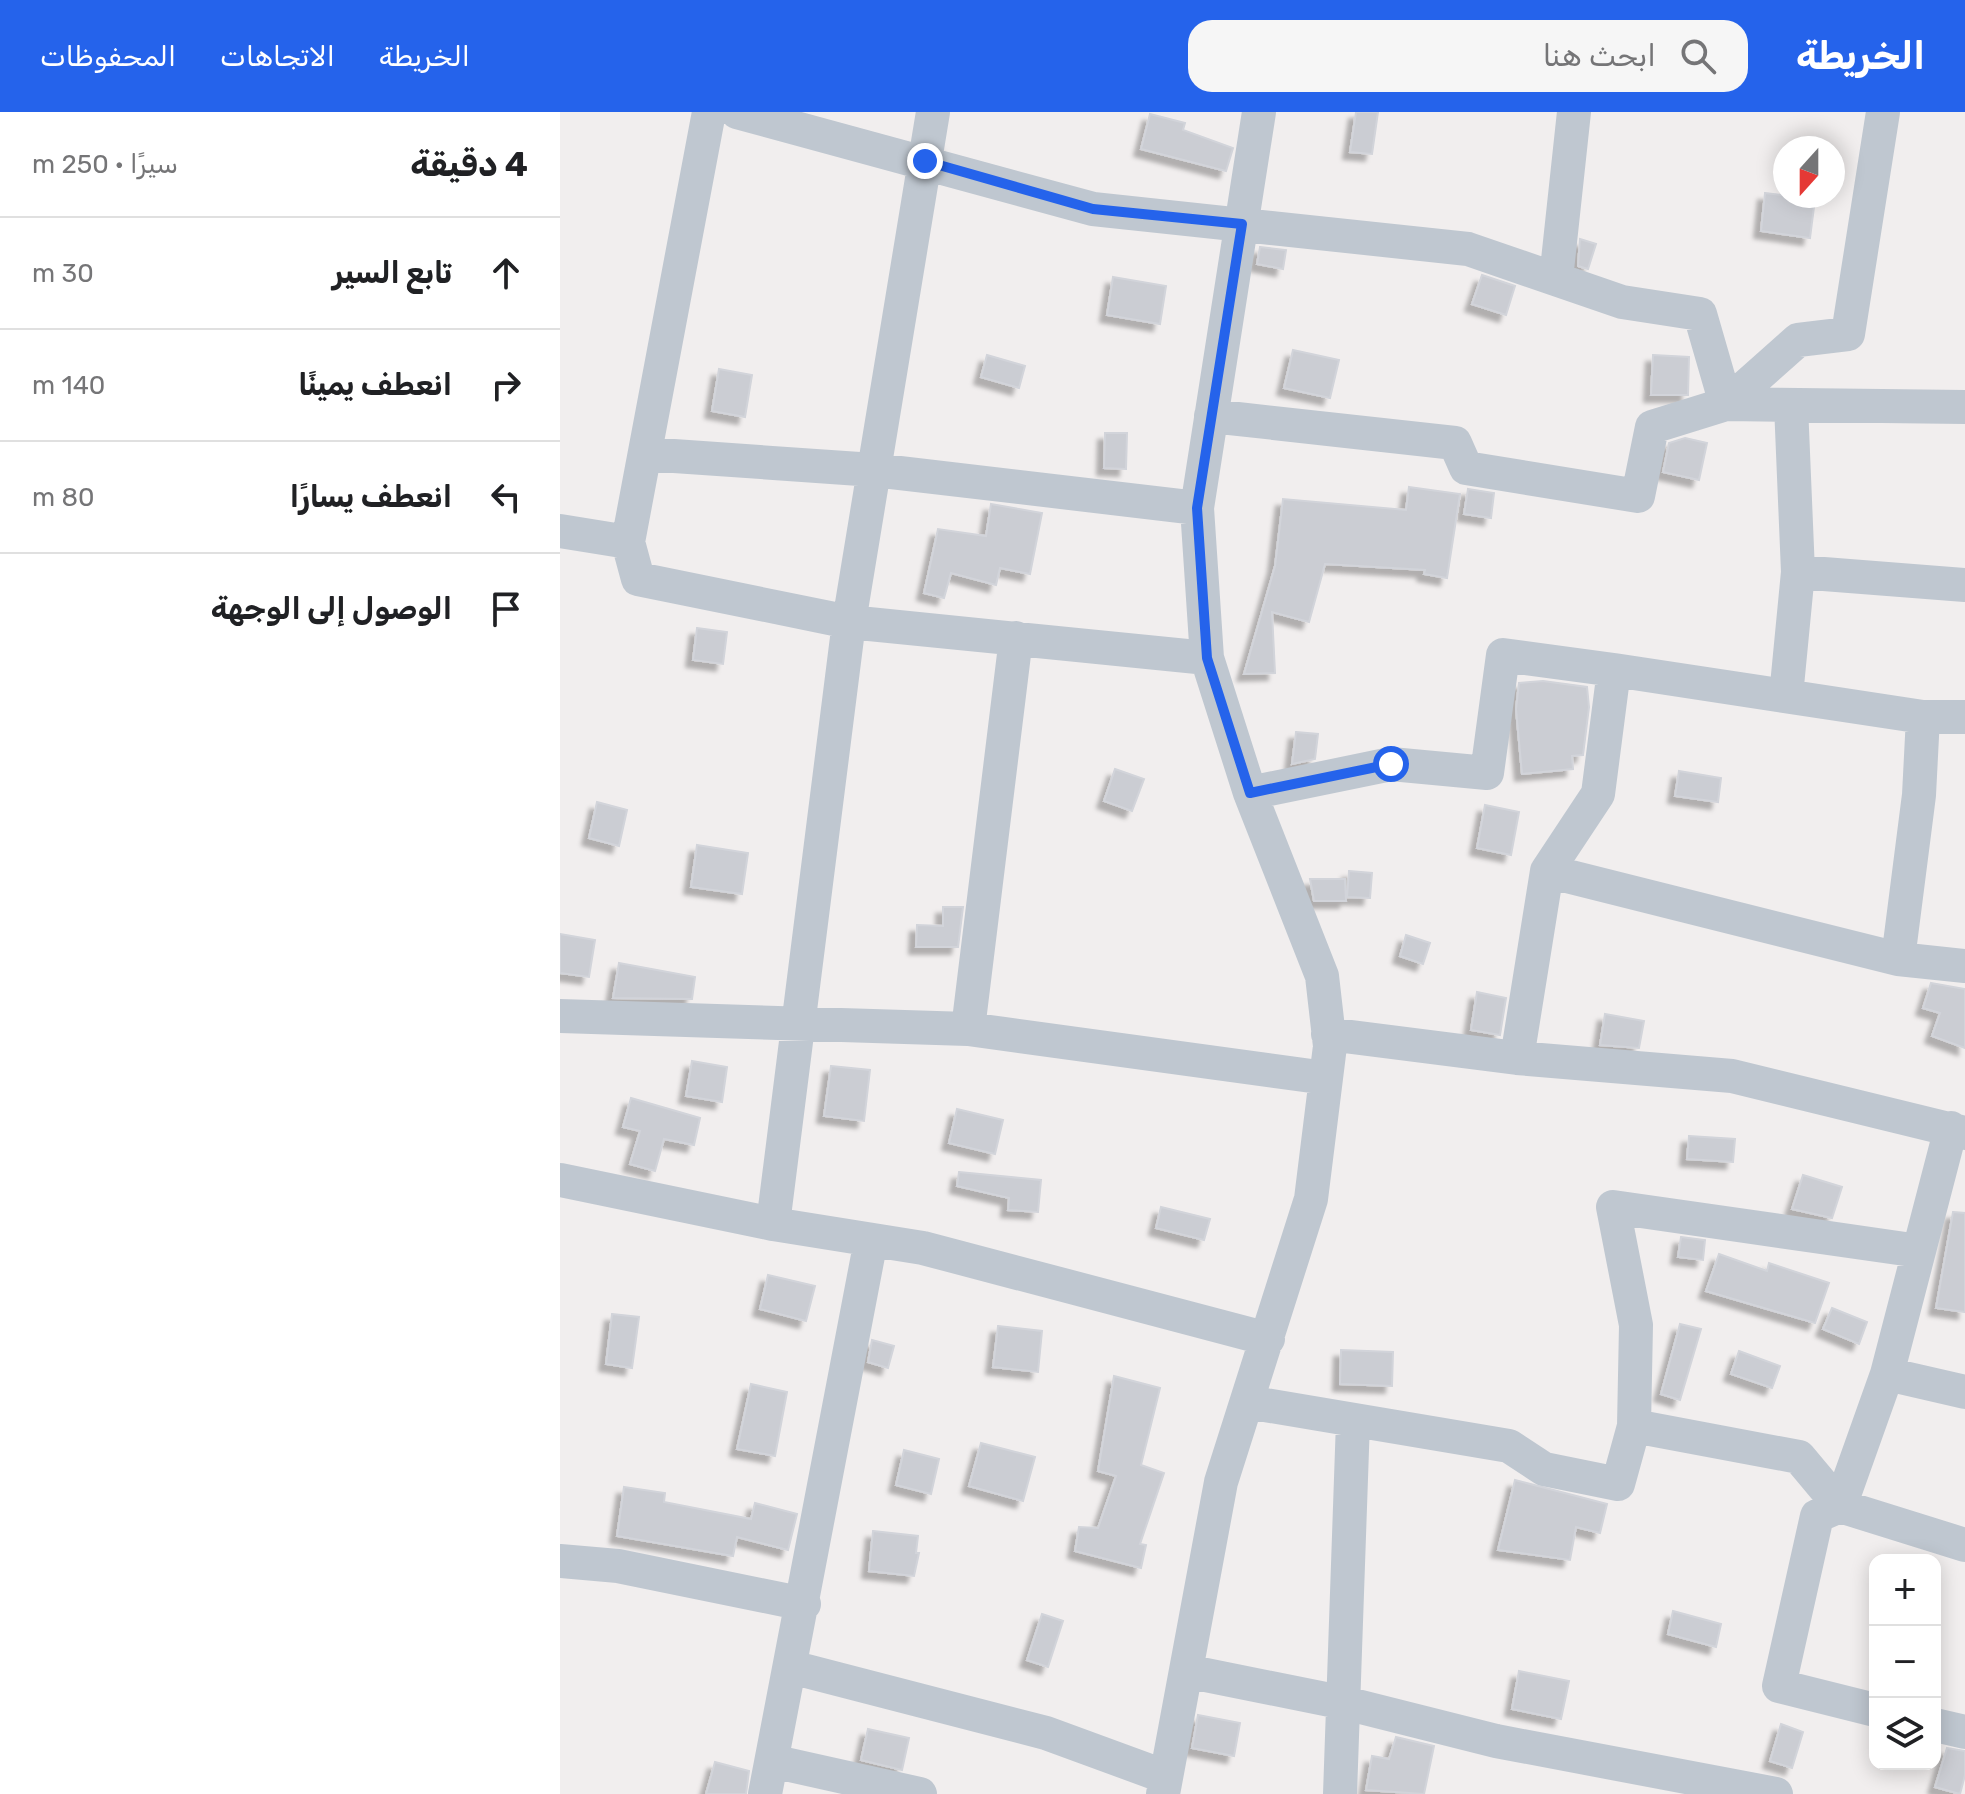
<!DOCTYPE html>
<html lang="ar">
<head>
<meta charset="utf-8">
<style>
	:root { --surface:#fff; --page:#f6f6f6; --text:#202124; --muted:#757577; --line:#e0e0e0; --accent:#2563eb }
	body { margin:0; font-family:Rubik,"Noto Sans Arabic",sans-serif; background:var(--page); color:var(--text); direction:rtl }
	.controls { position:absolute; right:24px; bottom:24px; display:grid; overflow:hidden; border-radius:16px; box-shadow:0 4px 20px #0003 }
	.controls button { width:72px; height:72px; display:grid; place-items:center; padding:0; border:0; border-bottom:2px solid var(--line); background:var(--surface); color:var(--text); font:40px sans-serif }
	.compass { position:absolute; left:1213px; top:24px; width:72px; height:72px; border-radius:50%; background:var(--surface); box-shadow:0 4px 20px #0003; rotate:201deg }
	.stop { position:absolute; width:24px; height:24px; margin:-18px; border:6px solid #2563eb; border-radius:50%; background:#fff }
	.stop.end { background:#2563eb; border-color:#fff; box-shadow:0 2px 8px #0008 }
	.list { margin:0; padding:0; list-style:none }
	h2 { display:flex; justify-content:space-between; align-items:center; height:104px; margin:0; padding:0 32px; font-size:34px }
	h2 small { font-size:26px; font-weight:400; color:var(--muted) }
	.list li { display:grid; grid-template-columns:52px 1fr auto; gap:24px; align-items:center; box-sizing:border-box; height:112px; padding:0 32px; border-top:2px solid var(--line) }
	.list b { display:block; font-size:30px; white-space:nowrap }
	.list em { font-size:26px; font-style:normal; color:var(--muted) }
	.icon { flex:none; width:44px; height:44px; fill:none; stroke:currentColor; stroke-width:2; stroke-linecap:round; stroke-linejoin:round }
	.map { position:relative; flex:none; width:1405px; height:1682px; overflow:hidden; direction:ltr }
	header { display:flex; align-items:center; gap:48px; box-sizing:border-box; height:112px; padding:0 40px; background:var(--accent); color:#fff }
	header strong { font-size:38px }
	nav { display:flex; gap:44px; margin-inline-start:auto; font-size:28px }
	.search { width:560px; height:72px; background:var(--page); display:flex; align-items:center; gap:20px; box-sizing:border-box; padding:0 28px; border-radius:24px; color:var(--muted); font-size:30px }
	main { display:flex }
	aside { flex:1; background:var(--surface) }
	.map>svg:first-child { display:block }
	.building { fill:#cbcdd3; stroke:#d2d4da; stroke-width:2; filter:url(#shadow) }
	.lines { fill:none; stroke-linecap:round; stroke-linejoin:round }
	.street { stroke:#bfc7d0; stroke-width:34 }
	.route { stroke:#2563eb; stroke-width:10 }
</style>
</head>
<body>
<header>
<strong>الخريطة</strong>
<div class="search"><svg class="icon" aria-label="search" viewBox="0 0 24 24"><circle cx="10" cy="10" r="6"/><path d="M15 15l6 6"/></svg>ابحث هنا</div>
<nav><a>الخريطة</a><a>الاتجاهات</a><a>المحفوظات</a></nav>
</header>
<main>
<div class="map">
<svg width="1405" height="1682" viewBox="0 0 1405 1682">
	<defs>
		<filter id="shadow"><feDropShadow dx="-7" dy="7" stdDeviation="2" flood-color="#0004"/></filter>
	</defs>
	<rect width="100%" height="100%" fill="#f1eeee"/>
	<path class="building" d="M796,0H818L812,42L790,40Z
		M590,2L625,11L623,18L673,36L666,59L581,37Z
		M1205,81L1255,87L1250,126L1201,119Z
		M1020,127L1036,132L1028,157L1018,154Z
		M700,135L726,138L723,157L697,152Z
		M922,163L955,174L946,203L912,192Z
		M553,165L606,174L600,212L547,203Z
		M733,238L779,248L770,286L724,276Z
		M427,243L465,254L459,276L421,265Z
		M1093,243L1129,245L1128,283H1091Z
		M159,257L192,263L185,305L152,299Z
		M545,321H567L566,357L544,356Z
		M1125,326L1147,331L1139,368L1103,360L1109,331Z
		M849,375L900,382L887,466L864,462L865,458L765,452L749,510L712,500L715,561L684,562L715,454L723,387L846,398Z
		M908,377L934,381L931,406L904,402Z
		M431,392L482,401L470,462L440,456L436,473L391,461L384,486L364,481L378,417L426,424Z
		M137,516L167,520L163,552L133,548Z
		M983,569L1027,575L1029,595L1023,643L1012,644L1013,657L962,662L956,597L959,571Z
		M736,620L758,622L755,647L732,652Z
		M555,657L584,667L572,699L544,689Z
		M1119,659L1161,666L1158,690L1115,684Z
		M37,690L67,698L59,734L29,726Z
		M925,693L959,700L951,743L917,736Z
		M137,733L188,741L182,782L131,775Z
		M789,759L812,761L810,786L787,785Z
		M750,767H785L786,789H754Z
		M383,795H403L398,835H356L357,813L383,814Z
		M0,822L35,828L29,865L0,861Z
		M846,823L870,831L863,852L840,844Z
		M59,851L135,865L132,887L53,886Z
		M1371,871L1405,877V936L1372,924L1380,901L1363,896Z
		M917,880L946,886L940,923L911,918Z
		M1045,902L1084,909L1079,936L1040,933Z
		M132,949L167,955L162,990L126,984Z
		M271,954L310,958L304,1009L264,1004Z
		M71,986L140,1006L134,1033L104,1027L95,1059L70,1052L80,1019L63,1015Z
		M397,997L443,1008L435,1042L389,1031Z
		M1129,1024L1175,1027L1173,1050L1127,1047Z
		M399,1060L481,1068L478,1100L448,1098L449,1086L397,1074Z
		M1243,1063L1282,1075L1272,1106L1232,1097Z
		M601,1095L650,1107L644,1128L596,1116Z
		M1393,1100L1405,1101V1200L1376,1196Z
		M1121,1125L1145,1128L1143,1148L1118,1145Z
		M1159,1142L1207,1159L1209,1151L1269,1171L1255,1211L1146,1179Z
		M208,1163L255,1174L246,1209L200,1197Z
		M1272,1196L1307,1210L1299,1232L1263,1217Z
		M52,1202L79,1205L72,1256L46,1252Z
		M1120,1212L1141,1217L1120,1288L1101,1282Z
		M438,1214L482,1219L478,1260L433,1255Z
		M312,1228L334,1234L328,1256L308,1250Z
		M781,1238L833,1240L832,1274L780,1272Z
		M1179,1239L1220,1254L1212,1276L1171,1262Z
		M554,1264L600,1276L581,1353L604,1361L580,1432L586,1433L581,1456L515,1439L519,1415L538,1416L556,1364L538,1359Z
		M191,1272L227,1280L215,1344L177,1337Z
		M421,1331L475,1345L463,1389L409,1374Z
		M344,1338L379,1347L371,1382L336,1373Z
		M955,1368L1047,1392L1040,1421L1016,1415L1010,1448L938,1438Z
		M64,1375L105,1381L104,1390L191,1407L195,1391L237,1402L228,1438L177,1425L173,1444L57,1424Z
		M313,1419L358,1424L356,1441H359L354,1464L309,1459Z
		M1113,1499L1161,1512L1156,1535L1108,1522Z
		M482,1502L503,1509L488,1555L467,1548Z
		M959,1559L1009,1569L1001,1607L952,1597Z
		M638,1603L680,1611L674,1644L632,1636Z
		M1221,1612L1243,1620L1232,1656L1210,1649Z
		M308,1617L349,1626L342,1658L301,1648Z
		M836,1625L874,1634L864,1682L806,1678L812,1644L829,1647Z
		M1387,1636L1405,1639V1663L1400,1682L1375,1675Z
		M155,1650L189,1659L186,1682H146Z"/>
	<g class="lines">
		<path class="street" d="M177,0L533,97L908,137L1062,190L1140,202L1166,292L1405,295
			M373,0L289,510L213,1112L363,1136L708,1227
			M996,167L1014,0
			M1231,293L1238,460
			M651,304L895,331L906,356L1078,384L1092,315L1166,292L1238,228L1288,222L1323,0
			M85,342L314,358L637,396
			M0,419L68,430L78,467L289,510L647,546
			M68,430L149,0
			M1226,584L1238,460L1405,473
			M690,681L831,652L927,661L943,543L1054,558
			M987,759L1338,847L1405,854
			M1338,847L1359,683L1363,605
			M0,904L408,917L766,966
			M408,917L456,526
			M768,922L957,946L987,759L1038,682L1054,558L1363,605H1405
			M957,946L1172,964L1405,1021
			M1391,1016L1327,1262L1280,1394L1405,1433
			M0,1068L213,1112
			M1327,1262L1405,1280
			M687,1290L949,1334L984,1357L1058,1372L1074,1314
			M0,1449L58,1454L244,1492
			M231,1555L486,1621L606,1665
			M626,1559L785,1591L936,1629L1216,1682
			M1315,1598L1219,1574L1257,1404L1280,1394L1239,1345L1074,1314L1076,1213L1053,1095L1359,1139
			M1375,1613L1405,1620
			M212,1649L360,1682
			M205,1682L311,1128
			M603,1682L661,1370L751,1087L770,934L762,864L690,681L647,546L637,396L699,0
			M780,1682L793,1309"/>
	</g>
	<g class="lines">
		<path class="route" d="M365,49L533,97L682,112L637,396L647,546L690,681L831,652"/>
	</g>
</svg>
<div class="controls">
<button>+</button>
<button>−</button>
<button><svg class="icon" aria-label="layers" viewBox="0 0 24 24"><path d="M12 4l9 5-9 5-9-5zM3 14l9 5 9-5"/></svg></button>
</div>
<svg class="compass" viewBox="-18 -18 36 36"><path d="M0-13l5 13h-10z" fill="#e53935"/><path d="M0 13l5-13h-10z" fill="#757577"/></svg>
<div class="stop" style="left:831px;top:652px"></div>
<div class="stop end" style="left:365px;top:49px"></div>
</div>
<aside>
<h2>4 دقيقة<small>سيرًا · 250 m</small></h2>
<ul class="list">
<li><svg class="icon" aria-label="ahead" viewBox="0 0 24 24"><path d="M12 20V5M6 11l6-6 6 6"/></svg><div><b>تابع السير</b></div><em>30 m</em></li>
<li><svg class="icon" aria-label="right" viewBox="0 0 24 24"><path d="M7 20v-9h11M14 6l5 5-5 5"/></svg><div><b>انعطف يمينًا</b></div><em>140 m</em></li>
<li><svg class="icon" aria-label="left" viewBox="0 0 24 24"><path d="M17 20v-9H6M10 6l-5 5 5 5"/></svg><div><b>انعطف يسارًا</b></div><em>80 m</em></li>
<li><svg class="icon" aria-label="arrive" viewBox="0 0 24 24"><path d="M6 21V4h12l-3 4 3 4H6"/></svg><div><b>الوصول إلى الوجهة</b></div></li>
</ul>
</aside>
</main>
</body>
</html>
